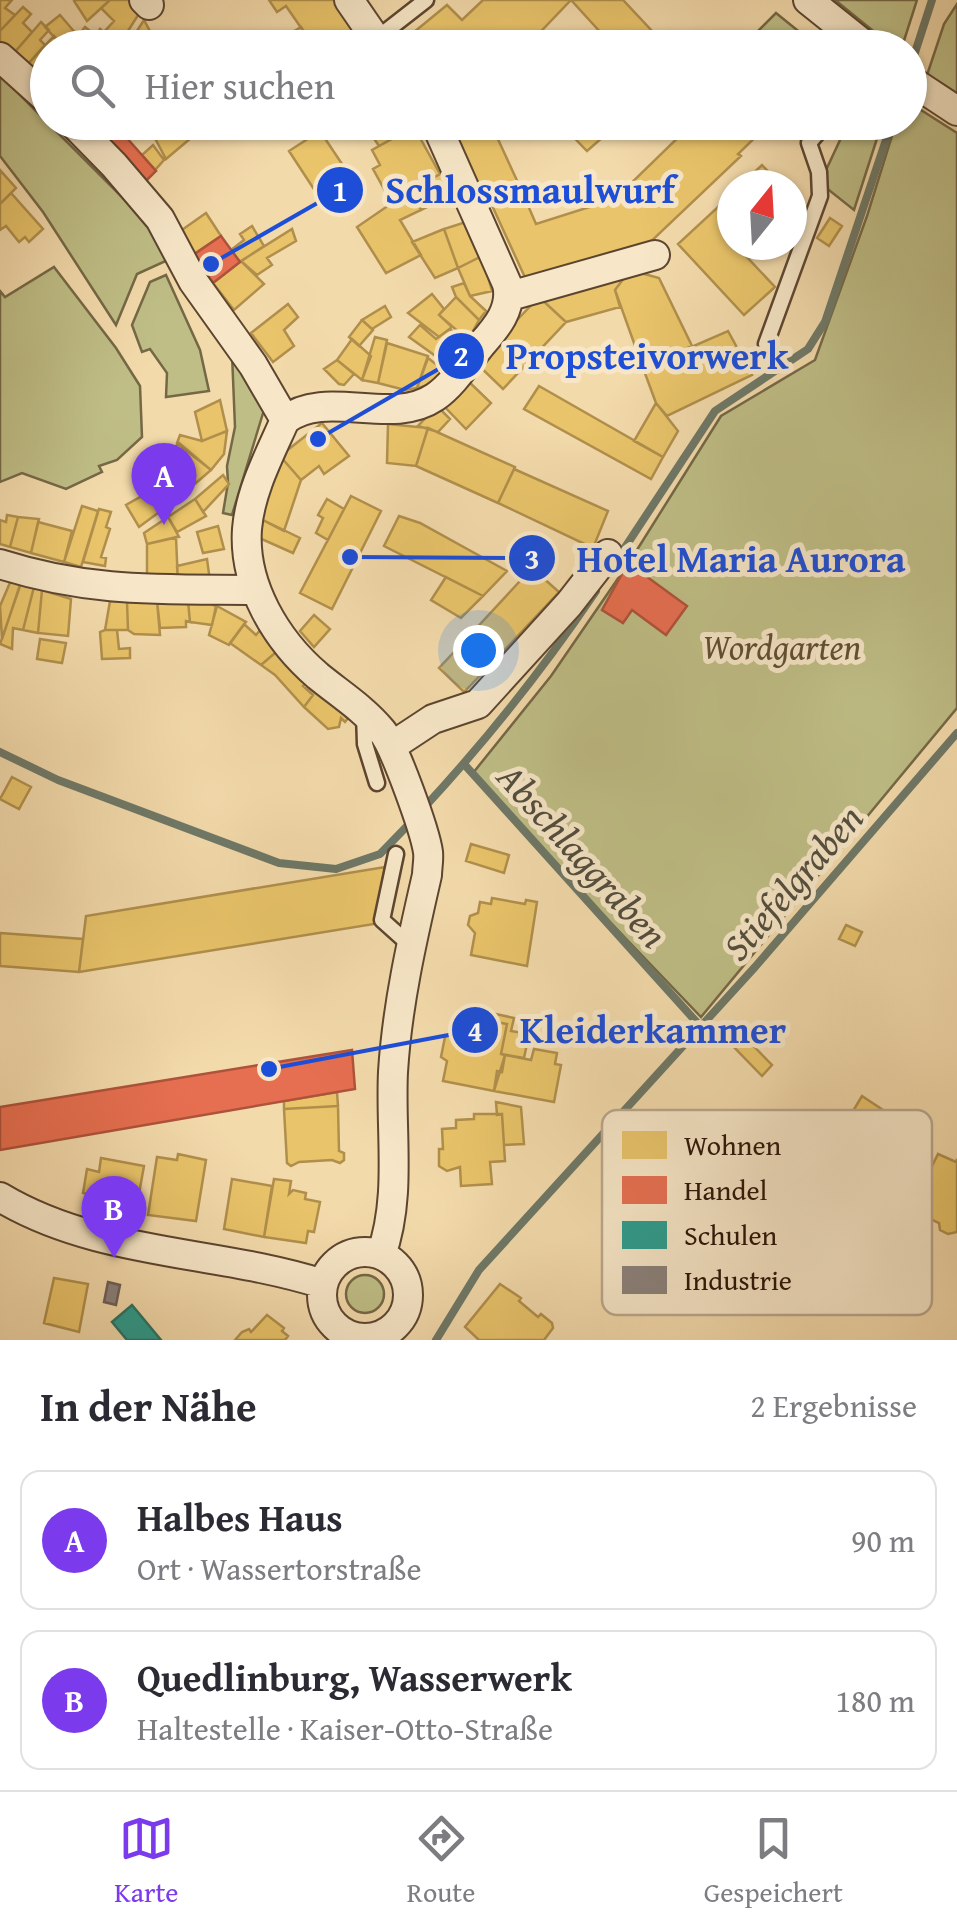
<!DOCTYPE html>
<html lang="de">
<head>
<meta charset="utf-8">
<style>
	:root { --surface:#fff; --page:#f2f2f3; --text:#2b2b33; --muted:#7c7c81; --line:#e1e1e2; --accent:#7c3aed }
	body { margin:0; font-family:"Gentium Book Plus",serif; background:var(--page); color:var(--text) }
	.compass { position:absolute; left:717px; top:170px; width:90px; height:90px; border-radius:50%; background:var(--surface); box-shadow:0 2px 8px #0004; rotate:18deg }
	.you { position:absolute; left:478px; top:650px; width:35px; height:35px; margin:-25px; border:8px solid #fff; border-radius:50%; background:#1a73e8; box-shadow:0 0 0 15px #1a73e833 }
	.badge { display:grid; place-items:center; width:65px; height:65px; border-radius:50%; background:var(--accent); color:#fff; font-size:32px; font-weight:700 }
	.pin { position:absolute; translate:-50% -82px; filter:drop-shadow(0 2px 5px #0008) }
	.pin::after { content:''; position:absolute; top:52px; width:35px; height:30px; background:inherit; clip-path:polygon(0 0,100% 0,50% 100%) }
	.list { margin:0; padding:0; list-style:none }
	h2 { display:flex; justify-content:space-between; align-items:center; height:130px; margin:0; padding:0 40px; font-size:42px }
	h2 small { font-size:32px; font-weight:400; color:var(--muted) }
	.list li { display:grid; grid-template-columns:65px 1fr auto; gap:30px; align-items:center; box-sizing:border-box; height:140px; margin:0 20px 20px; padding:0 20px; border:2px solid var(--line); border-radius:20px }
	.list b { display:block; font-size:38px; white-space:nowrap }
	.list p { margin:0; font-size:32px; white-space:nowrap; color:var(--muted) }
	.list em { font-size:32px; font-style:normal; color:var(--muted) }
	.icon { flex:none; width:55px; height:55px; fill:none; stroke:currentColor; stroke-width:2; stroke-linecap:round; stroke-linejoin:round }
	.map { position:relative; flex:none; width:957px; height:1340px; overflow:hidden }
	.search { position:absolute; background:var(--surface); box-shadow:0 2px 8px #0004; left:30px; right:30px; top:30px; height:110px; display:flex; align-items:center; gap:25px; box-sizing:border-box; padding:0 35px; border-radius:55px; color:var(--muted); font-size:38px }
	.sheet { height:450px; background:var(--surface) }
	nav { display:flex; justify-content:space-around; align-items:center; box-sizing:border-box; height:140px; border-top:2px solid var(--line); background:var(--surface); font-size:28px; color:var(--muted) }
	nav a { display:grid; justify-items:center; gap:5px }
	nav .on { color:var(--accent) }
	.map>svg:first-child { display:block }
	.green { fill:#bfbe86; stroke:#746846; stroke-width:2.5 }
	.homes { fill:#e9c46a; stroke:#b08f4c; stroke-width:2.5 }
	.shops { fill:#e76f51; stroke:#ae533b; stroke-width:2.5 }
	.schools { fill:#2a9d8f; stroke:#2a7466; stroke-width:2.5 }
	.industry { fill:#8a817c; stroke:#6d6059; stroke-width:2.5 }
	.lines { fill:none; stroke-linecap:round; stroke-linejoin:round }
	.stream { stroke:#6e7867; stroke-width:8 }
	.lane-casing { stroke:#5c4530; stroke-width:19 }
	.street-casing { stroke:#5c4530; stroke-width:32 }
	.lane { stroke:#f7e7c8; stroke-width:14 }
	.street { stroke:#f7e7c8; stroke-width:28 }
	.labels { text-anchor:middle; dominant-baseline:central; stroke-width:10; stroke-linejoin:round; paint-order:stroke }
	.park-label { font-size:35px; font-style:italic; fill:#5e4f33; stroke:#f7e7c8 }
	.water-label { font-size:38px; font-style:italic; fill:#524e3f; stroke:#f7e7c8 }
	.key { fill:#f7e7c8; stroke:#baa78e; stroke-width:2.5 }
	.key-label { font-size:28px; fill:#2a1307 }
	.leader { fill:none; stroke:#1d4ed8; stroke-width:4 }
	.callout-dot { fill:#1d4ed8; stroke:#f7e7c8; stroke-width:4 }
	.mark-label { font-size:30px; text-anchor:middle; font-weight:bold; fill:#fff }
	.callout-label { font-size:38px; text-anchor:middle; font-weight:bold; fill:#1d4ed8; stroke:#f7e7c8; stroke-width:10; stroke-linejoin:round; paint-order:stroke }
</style>
</head>
<body>
<div class="map">
<svg width="957" height="1340" viewBox="0 0 957 1340">
	<rect width="100%" height="100%" fill="#f3daab"/>
	<filter id="stains"><feTurbulence type="fractalNoise" baseFrequency=".002" numOctaves="4"/><feColorMatrix values="0 0 0 0 .2 0 0 0 0 .09 0 0 0 0 .02 0 0 0 .5 -.17"/></filter>
	<radialGradient id="worn" r=".72"><stop offset=".6" stop-color="#630" stop-opacity="0"/><stop offset="1" stop-color="#630" stop-opacity=".3"/></radialGradient>
	<path class="green" d="M835,0H917L902,47H893Z
		M957,4V97L927,75L944,24Z
		M776,13L818,47H776L758,31Z
		M0,75L147,222L168,260L137,274L116,325L43,212L0,156Z
		M910,103L957,133V708L701,1017L518,826L473,773L551,676L630,561L721,416L815,360L867,216L896,123L910,122Z
		M848,123H882L854,210L820,183Z
		M54,267L116,348L140,386L142,437L117,460L99,466L102,472L66,489L22,473L0,482V291L5,297Z
		M166,275L200,350L209,391L166,397L167,373L150,349L142,352L132,325L150,282Z
		M232,354L264,410L232,515L223,513L228,483L227,466L235,427Z
		M346 1294a19 19 0 1 1 38 0a19 19 0 1 1-38 0Z"/>
	<path class="homes" d="M0,0H12L5,8L15,15L0,31Z
		M110,0H132L142,9L119,45L104,32L114,21L101,8Z
		M110,0L87,21L74,1V0Z
		M269,0H335L356,29L330,48H315L286,6L277,12Z
		M483,0H623L668,48H610L612,45L571,0L525,48L397,46L447,5L462,20Z
		M23,7L31,14L23,23L32,32L14,53L0,41V31Z
		M60,15L78,36L70,48H64L45,27Z
		M144,20L159,48H126Z
		M41,22L49,30L40,40L45,45L27,65L14,53Z
		M85,27L96,36L100,29L119,45L90,48L78,36Z
		M301,27L315,48H267Z
		M356,29L368,48H330Z
		M54,36L64,48H48V84L27,65Z
		M160,122H210L166,159L150,129Z
		M363,122H419L420,123L379,146Z
		M450,122H490L520,187L485,202Z
		M559,122H620L587,151Z
		M694,122H771L738,154L741,156L642,250L528,284L490,201L520,187L536,224L615,199Z
		M414,127L440,174L404,194L397,181L384,189L373,169L380,165L372,150Z
		M320,131L352,179L321,200L289,151Z
		M153,145L164,160L155,170L142,155Z
		M762,165L781,185H741Z
		M0,170L16,188L0,204Z
		M444,172L455,193L421,210L411,190Z
		M411,190L421,210L400,220L421,255L386,273L357,227Z
		M11,193L43,229L29,242L25,237L19,242L6,226L0,230V204Z
		M732,194V245H755L745,255L775,287L744,315L678,244Z
		M206,213L221,236L194,254L179,232Z
		M830,218L842,226L829,246L817,238Z
		M469,221L482,256L458,268L444,229Z
		M252,226L264,246L240,262L231,250L244,240L240,234Z
		M292,229L296,241L267,258L272,265L257,275L241,261Z
		M444,229L458,268L435,278L412,242Z
		M482,256L492,291L470,296L458,268Z
		M241,261L264,284L234,310L213,283Z
		M630,270L615,290L620,307L566,322L539,297Z
		M630,270L659,278L692,346L643,368L615,290Z
		M464,283L470,296L486,311L479,320L456,297L452,287Z
		M432,294L444,309L439,315L452,327L439,337L408,313Z
		M456,297L479,320L468,340L439,315Z
		M539,297L566,322L503,389L476,363Z
		M288,304L298,317L284,330L294,346L273,362L251,333Z
		M385,306L391,317L372,329L362,320Z
		M362,320L373,330L359,346L349,337Z
		M420,325L436,339L450,329L457,336L437,357L409,337Z
		M728,331L752,375L667,416L656,403L643,368Z
		M375,337L387,340L378,383L362,380Z
		M352,339L371,356L362,380L337,360Z
		M387,343L428,356L417,388L405,390L378,383Z
		M428,358L437,365L442,358L450,364L431,385L417,388Z
		M337,360L354,374L344,385L339,384L324,369Z
		M465,378L491,403L466,429L441,403Z
		M539,386L663,457L651,479L524,409Z
		M220,400L227,431L202,441L195,412Z
		M656,403L678,431L663,457L634,441Z
		M437,406L450,419L438,432L418,426Z
		M322,423L349,456L324,474L319,466L301,480L280,456Z
		M388,424L428,428L416,466L387,463Z
		M428,428L515,467L498,503L416,466Z
		M227,431L224,454L211,470L177,443L180,435L202,441Z
		M179,443L211,470L196,483L169,453Z
		M169,453L196,483L181,496L154,467Z
		M280,456L301,480L284,531L261,519Z
		M514,469L608,511L593,548L498,503Z
		M158,471L181,496L139,527L126,505L154,489L149,480Z
		M223,475L229,484L203,512L195,499Z
		M351,496L381,511L332,609L300,593Z
		M195,499L206,516L177,532L168,517Z
		M327,499L344,509L328,540L316,533L323,518L318,515Z
		M82,506L98,511L81,567L64,562Z
		M99,509L111,512L106,527L110,529L101,557L106,558L105,566L83,562Z
		M7,515L18,517L10,547L0,544V520L6,522Z
		M399,516L420,523L507,571L483,596L384,546Z
		M18,517L39,519L31,553L10,547Z
		M168,517L179,537L147,544L144,533Z
		M261,519L300,538L293,553L257,537Z
		M38,522L72,531L64,562L31,553Z
		M218,526L224,549L203,553L197,532Z
		M176,537L178,583L147,578V544Z
		M207,559L210,581L178,583L177,566Z
		M532,568L559,592L497,658L471,634Z
		M446,577L483,596L461,618L431,600Z
		M12,578L21,582L2,639L0,606Z
		M21,583L34,587L23,630L13,628L12,649L0,644Z
		M34,587L42,590L38,633L23,630Z
		M42,590L71,599L68,636L38,633Z
		M201,600L216,606L212,625L190,622L188,601Z
		M110,601L127,602L128,630H105Z
		M157,601L160,635L134,634L128,630L127,602Z
		M157,601H188L190,622L186,621V627L160,628Z
		M217,606L246,622L229,645L209,635Z
		M314,615L330,629L314,647L300,631Z
		M244,624L256,635L261,629L280,649L261,665L230,643Z
		M105,630H117L119,649L130,648V658L102,659L100,632Z
		M471,634L497,658L464,692L439,668Z
		M40,639L66,643L62,663L37,659Z
		M282,647L310,680L303,686L313,695L304,707L275,675L261,665Z
		M313,677L353,712L345,722L341,718L339,727L328,729L304,707L313,695L303,686Z
		M12,777L31,787L19,809L0,799Z
		M471,844L509,855L504,873L466,861Z
		M385,867L374,924L79,972L86,916Z
		M492,898L525,904L526,900L537,902L527,966L471,955L475,933L468,925L470,916L478,913L480,902L491,904Z
		M846,925L862,932L855,946L839,939Z
		M0,933L83,939L79,972L0,966Z
		M475,1011L491,1013L490,1021L507,1024L501,1054L505,1055L502,1072L497,1071L494,1091L443,1081L447,1061L441,1057L445,1037L452,1033L455,1018L473,1022Z
		M491,1013L514,1018L511,1031L529,1034L524,1058L501,1054L507,1024L490,1021Z
		M740,1032L772,1065L762,1076L729,1042Z
		M534,1049L557,1053L555,1064L561,1065L554,1102L494,1091L505,1055L531,1060Z
		M337,1092L338,1106L284,1109V1101Z
		M862,1096L904,1124L896,1139L889,1134L869,1173L836,1158L867,1121L853,1111Z
		M496,1102L521,1107L524,1144L504,1145L502,1114L497,1115Z
		M338,1106L339,1151L344,1153V1160L340,1163L332,1160L299,1162L291,1166L287,1163L284,1109Z
		M474,1114H502L505,1161L490,1162L492,1184L461,1186L460,1167L447,1171L439,1166V1149H443L442,1129L456,1128V1120L474,1119Z
		M178,1154L206,1160L196,1221L148,1215L157,1157L177,1160Z
		M938,1154L956,1162L957,1159V1232L948,1234L940,1230L939,1223L901,1205L897,1195L904,1187L908,1189L921,1161L932,1166Z
		M101,1158L144,1166L136,1210L93,1205L94,1195L83,1193L87,1169L99,1172Z
		M232,1179L272,1186L264,1237L224,1229Z
		M274,1179L291,1181L289,1194L293,1190L306,1193L305,1199L320,1202L314,1232L308,1231L306,1243L264,1237Z
		M54,1278L88,1284L79,1332L44,1323Z
		M500,1284L521,1298L519,1301L538,1317L541,1314L552,1323L553,1328L544,1340H479L465,1327Z
		M267,1315L284,1328L282,1331L288,1336L285,1340H235L242,1332L249,1329L251,1332Z"/>
	<path class="shops" d="M118,128L156,171L141,186L103,142Z
		M221,236L240,262L213,283L193,255Z
		M628,563L687,606L666,635L632,610L623,623L602,610Z
		M352,1050L355,1089L0,1150V1107Z"/>
	<path class="schools" d="M132,1305L161,1340H127L112,1322Z"/>
	<path class="industry" d="M108,1282L120,1285L116,1305L104,1302Z"/>
	<g class="lines">
		<path class="stream" d="M910,68L932,0
			M618,558L715,411L808,349L825,322L892,122
			M0,752L58,780L279,863L336,869L380,854L412,821
			M464,764L701,1027
			M421,811C485,742 544,668 596,591
			M436,1340L479,1270L755,967L957,733"/>
		<defs>
			<path id="lane" d="M376,39L426,0
				M766,344L820,196L819,172L809,143L823,127
				M364,713L365,744L377,783
				M396,854L382,920L411,946"/>
			<path id="street" d="M144,0L149,5
				M349,0L382,48
				M808,0L868,48
				M0,57L48,100
				M910,80L957,111
				M72,122L114,165L160,219L193,281L253,365L285,420
				M510,296L655,255
				M285,420C270,454 250,491 247,529C243,585 276,640 318,676C340,694 364,709 382,731C395,747 425,831 428,852C429,860 427,868 427,875C412,940 397,1006 393,1072C390,1132 402,1197 381,1255
				M285,420C326,388 391,427 435,397C453,385 467,362 481,345C496,328 513,309 507,284L435,122
				M0,564C91,593 162,589 255,590
				M392,746L433,719L478,704L569,604L608,554
				M0,1197C98,1256 217,1250 323,1284
				M322 1295a43 43 0 1 1 86 0a43 43 0 1 1-86 0Z"/>
		</defs>
		<use href="#lane" class="lane-casing"/>
		<use href="#street" class="street-casing"/>
		<use href="#lane" class="lane"/>
		<use href="#street" class="street"/>
	</g>
	<g class="labels">
		<g class="park-label">
			<text x="782" y="646">Wordgarten</text>
		</g>
		<g class="water-label">
			<text transform="translate(583 855) rotate(48)">Abschlaggraben</text>
			<text transform="translate(792 882) rotate(-49)">Stiefelgraben</text>
		</g>
	</g>
	<rect x="602" y="1110" width="330" height="205" rx="15" class="key"/>
	<rect x="622" y="1131" width="45" height="28" fill="#e9c46a"/>
	<rect x="622" y="1176" width="45" height="28" fill="#e76f51"/>
	<rect x="622" y="1221" width="45" height="28" fill="#2a9d8f"/>
	<rect x="622" y="1266" width="45" height="28" fill="#8a817c"/>
	<g class="key-label">
		<text x="684" y="1155">Wohnen</text>
		<text x="684" y="1200">Handel</text>
		<text x="684" y="1245">Schulen</text>
		<text x="684" y="1290">Industrie</text>
	</g>
	<path class="leader" d="M211 264L340 190M318 439L461 356M350 557L532 558M269 1069L475 1030"/>
	<g class="callout-dot">
		<circle cx="211" cy="264" r="10"/>
		<circle cx="318" cy="439" r="10"/>
		<circle cx="350" cy="557" r="10"/>
		<circle cx="269" cy="1069" r="10"/>
		<circle cx="340" cy="190" r="25"/>
		<circle cx="461" cy="356" r="25"/>
		<circle cx="532" cy="558" r="25"/>
		<circle cx="475" cy="1030" r="25"/>
	</g>
	<g class="mark-label">
		<text x="340" y="201">1</text>
		<text x="461" y="366">2</text>
		<text x="532" y="569">3</text>
		<text x="475" y="1041">4</text>
	</g>
	<g class="callout-label">
		<text x="530" y="203">Schlossmaulwurf</text>
		<text x="647" y="369">Propsteivorwerk</text>
		<text x="741" y="572">Hotel Maria Aurora</text>
		<text x="653" y="1043">Kleiderkammer</text>
	</g>
	<rect width="100%" height="100%" filter="url(#stains)"/>
	<rect width="100%" height="100%" fill="url(#worn)"/>
</svg>
<svg class="compass" viewBox="-18 -18 36 36"><path d="M0-13l5 13h-10z" fill="#e53935"/><path d="M0 13l5-13h-10z" fill="#7c7c81"/></svg>
<div class="you"></div>
<div class="pin badge" style="left:164px;top:525px">A</div>
<div class="pin badge" style="left:114px;top:1258px">B</div>
<div class="search"><svg class="icon" aria-label="search" viewBox="0 0 24 24"><circle cx="10" cy="10" r="6"/><path d="M15 15l6 6"/></svg>Hier suchen</div>
</div>
<section class="sheet">
<h2>In der Nähe<small>2 Ergebnisse</small></h2>
<ul class="list">
<li><span class="badge">A</span><div><b>Halbes Haus</b><p>Ort · Wassertorstraße</p></div><em>90 m</em></li>
<li><span class="badge">B</span><div><b>Quedlinburg, Wasserwerk</b><p>Haltestelle · Kaiser-Otto-Straße</p></div><em>180 m</em></li>
</ul>
</section>
<nav>
<a class="on"><svg class="icon" aria-label="map" viewBox="0 0 24 24"><path d="M3 6l6-2 6 2 6-2v14l-6 2-6-2-6 2zM9 4v14M15 6v14"/></svg>Karte</a>
<a><svg class="icon" aria-label="directions" viewBox="0 0 24 24"><path d="M12 3l9 9-9 9-9-9zM9 14v-3h6M13 9l2 2-2 2"/></svg>Route</a>
<a><svg class="icon" aria-label="saved" viewBox="0 0 24 24"><path d="M7 4h10v16l-5-4-5 4z"/></svg>Gespeichert</a>
</nav>
</body>
</html>
